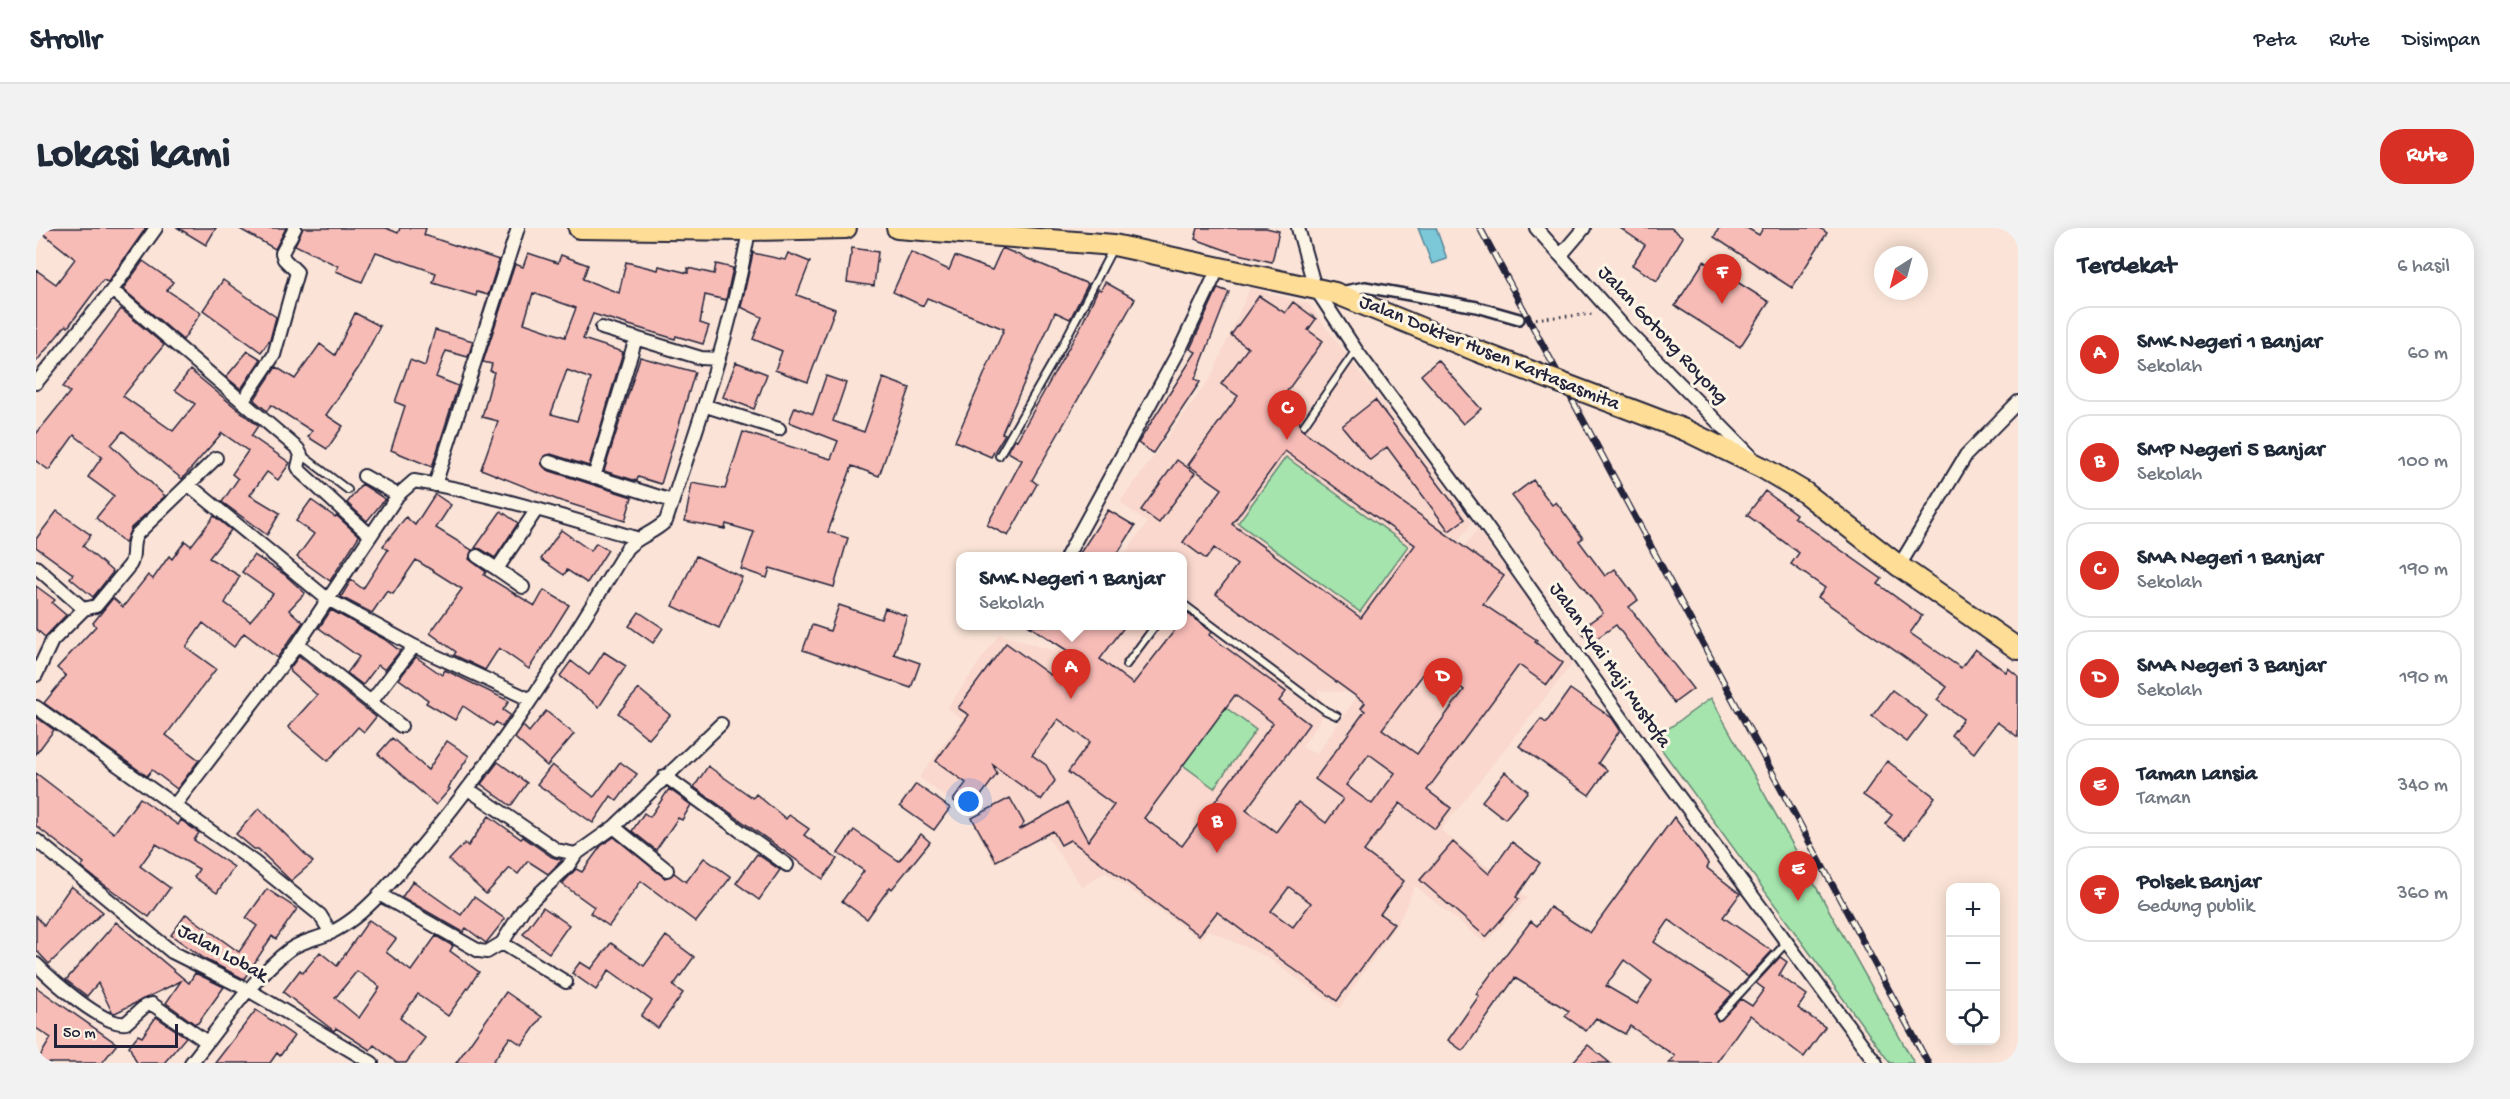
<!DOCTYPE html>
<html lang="id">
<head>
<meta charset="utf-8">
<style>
	:root { --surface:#fff; --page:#f2f2f3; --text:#1f2937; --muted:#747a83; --line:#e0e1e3; --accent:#d93025 }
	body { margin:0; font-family:"Gochi Hand",sans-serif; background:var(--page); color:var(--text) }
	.controls { position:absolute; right:18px; bottom:18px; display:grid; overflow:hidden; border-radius:12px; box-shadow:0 3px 15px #0003 }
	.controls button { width:54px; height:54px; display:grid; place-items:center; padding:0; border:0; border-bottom:2px solid var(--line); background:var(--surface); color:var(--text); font:30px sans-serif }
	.compass { position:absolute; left:1838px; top:18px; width:54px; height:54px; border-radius:50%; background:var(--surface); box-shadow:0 3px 15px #0003; rotate:216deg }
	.scale { position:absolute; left:18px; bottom:15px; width:124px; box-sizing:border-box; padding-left:6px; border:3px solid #22223b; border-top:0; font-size:16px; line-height:21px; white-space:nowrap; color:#22223b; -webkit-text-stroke:4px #fcf5e5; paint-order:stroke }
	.you { position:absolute; left:933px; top:574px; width:21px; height:21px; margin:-15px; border:4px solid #fff; border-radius:50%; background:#1a73e8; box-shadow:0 0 0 9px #1a73e833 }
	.badge { display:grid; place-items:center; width:39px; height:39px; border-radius:50%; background:var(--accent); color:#fff; font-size:20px; font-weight:700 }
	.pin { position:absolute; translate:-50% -50px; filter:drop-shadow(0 2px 3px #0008) }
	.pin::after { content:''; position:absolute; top:32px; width:21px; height:18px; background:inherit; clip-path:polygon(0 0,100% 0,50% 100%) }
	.popup { position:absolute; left:920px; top:324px; width:231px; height:78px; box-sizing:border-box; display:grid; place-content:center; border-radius:12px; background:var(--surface); filter:drop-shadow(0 2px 4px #0005); font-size:20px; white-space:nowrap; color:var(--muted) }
	.popup b { font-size:22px; color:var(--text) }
	.popup::after { content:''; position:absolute; left:50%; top:100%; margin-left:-12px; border:12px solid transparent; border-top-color:var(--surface) }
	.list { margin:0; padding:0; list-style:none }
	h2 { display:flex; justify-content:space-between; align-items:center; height:78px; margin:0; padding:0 24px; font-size:26px }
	h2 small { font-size:20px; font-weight:400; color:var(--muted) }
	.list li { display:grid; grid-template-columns:39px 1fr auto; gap:18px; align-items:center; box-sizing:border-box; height:96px; margin:0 12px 12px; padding:0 12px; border:2px solid var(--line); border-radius:24px }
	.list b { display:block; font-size:22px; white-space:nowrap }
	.list p { margin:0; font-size:20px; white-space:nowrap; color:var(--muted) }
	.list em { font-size:20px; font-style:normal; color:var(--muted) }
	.icon { flex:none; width:33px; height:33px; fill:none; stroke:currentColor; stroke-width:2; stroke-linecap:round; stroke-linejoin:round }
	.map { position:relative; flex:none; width:1982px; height:835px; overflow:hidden; border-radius:24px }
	header { display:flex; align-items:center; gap:36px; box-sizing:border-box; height:84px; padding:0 30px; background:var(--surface); border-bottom:2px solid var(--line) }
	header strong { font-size:28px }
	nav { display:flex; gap:33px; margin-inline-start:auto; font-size:21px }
	.intro { display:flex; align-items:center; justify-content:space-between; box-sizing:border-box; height:144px; padding:0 36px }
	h1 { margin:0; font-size:42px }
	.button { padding:15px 27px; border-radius:24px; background:var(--accent); color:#fff; font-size:21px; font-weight:700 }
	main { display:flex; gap:36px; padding:0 36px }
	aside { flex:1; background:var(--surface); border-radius:24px; box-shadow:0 3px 15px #0003 }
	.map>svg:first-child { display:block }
	.built { fill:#fad8cd }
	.green { fill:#a5e5ad; stroke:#648474; stroke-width:1.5 }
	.water { fill:#7bc8d9; stroke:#57869a; stroke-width:1.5 }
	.building { fill:#f8bcb7; stroke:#22223b; stroke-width:1.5; fill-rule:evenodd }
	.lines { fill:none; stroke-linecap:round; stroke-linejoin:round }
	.service-casing { stroke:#22223b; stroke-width:10 }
	.pedestrian-casing { stroke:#22223b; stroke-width:14 }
	.minor-casing { stroke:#22223b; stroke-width:16 }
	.primary-casing { stroke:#22223b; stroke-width:24 }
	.path { stroke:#22223b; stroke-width:3; stroke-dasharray:1.5 4.5; stroke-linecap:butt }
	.service { stroke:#fcf5e5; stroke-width:6 }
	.pedestrian { stroke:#fcf5e5; stroke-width:9 }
	.minor { stroke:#fcf5e5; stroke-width:12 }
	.primary { stroke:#fedd96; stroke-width:20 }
	.rail-casing { stroke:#22223b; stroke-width:7 }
	.rail { stroke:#fcf5e5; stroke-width:4.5; stroke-dasharray:14; stroke-linecap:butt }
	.primary-bridge-casing { stroke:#22223b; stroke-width:24; stroke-linecap:butt }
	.primary-bridge { stroke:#fedd96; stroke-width:20 }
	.labels { text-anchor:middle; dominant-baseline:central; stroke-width:6; stroke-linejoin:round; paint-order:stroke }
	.street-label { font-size:20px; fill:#22223b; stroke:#fcf5e5 }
</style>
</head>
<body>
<header>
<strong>Strollr</strong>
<nav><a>Peta</a><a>Rute</a><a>Disimpan</a></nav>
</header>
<div class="intro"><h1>Lokasi kami</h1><a class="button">Rute</a></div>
<main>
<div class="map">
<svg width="1982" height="835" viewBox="0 0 1982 835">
	<rect width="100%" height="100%" fill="#fbe4d7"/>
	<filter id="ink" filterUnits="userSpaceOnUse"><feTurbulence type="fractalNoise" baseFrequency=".0167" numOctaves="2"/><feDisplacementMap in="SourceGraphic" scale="12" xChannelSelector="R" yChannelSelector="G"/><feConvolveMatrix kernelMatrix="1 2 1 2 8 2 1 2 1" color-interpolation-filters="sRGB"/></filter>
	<g filter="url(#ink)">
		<path class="built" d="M1214,60L1273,76L1436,295L1313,465L1281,462L1290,483L1266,519L1280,526L1441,301L1534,427L1537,435L1405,602L1491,670L1449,715L1379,658L1365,690L1303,781L1229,728L1172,702L1165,712L1069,644L1046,659L1009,606L1002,613L958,636L933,587L883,549L926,491L911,480L963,406L1018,423L1037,398H1146V328H1087L1111,295L1084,274L1175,149Z"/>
		<path class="green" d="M1250,229L1372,318L1324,384L1202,295Z
			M1675,470L1878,835H1854L1618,511Z
			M1189,479L1220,502L1178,560L1147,537Z"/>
		<path class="water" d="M1382,0H1400L1411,31L1396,36Z"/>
		<path class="building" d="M0,0H110L72,54L67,52L32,99L30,97L0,134V42L20,56L39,31Z
			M142,0H180L170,17Z
			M202,0H250L239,21Z
			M267,0H350L362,5L364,0H390L388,7L463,32L452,67L441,64L440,68L397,55L400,45L340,24L326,54L300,43L302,38L259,17Z
			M1162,0H1230L1243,3L1236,34L1195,24L1159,11Z
			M1584,0H1635L1647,9L1621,53L1596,37L1609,17Z
			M1683,0H1711L1723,7L1727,0H1784L1791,5L1756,60L1678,9Z
			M816,20L842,24L838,58L811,54Z
			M966,20L1052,56L1034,91L1019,84L966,205L969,206L955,229L919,213L968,101L891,70L887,78L857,64L875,24L913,42L919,28L956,42Z
			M492,25L522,35L525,27L552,37L547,51L583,65L590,34L622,42L623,38L652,45V40L678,46L680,36L697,40L690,72L669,67L664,95L673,98L667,116L640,108L639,111L557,86L547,111L587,124L553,238L515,226L508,228L505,235L511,242L596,269L589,293L522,272L445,241L462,193L446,189L458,144L454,143L456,136L447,134L479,36L487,39ZM497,65L540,80L529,109L488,95ZM531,142L555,151L541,193L515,186Z
			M717,25L749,32L752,25L774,34L761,67L799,81L772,154L739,142L746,123L717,111L726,89L705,79Z
			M107,33L137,54L131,62L165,85L147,112L87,61Z
			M1668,33L1733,74L1704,119L1639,78Z
			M187,52L240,89L234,112L225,124L167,82Z
			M1069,54L1099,71L996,252L1001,256L972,308L951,297L986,232L972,224L979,211L981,212L1046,96L1062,61L1065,62Z
			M1182,60L1193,64L1159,151L1164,154L1117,225L1102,215L1160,124L1154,121Z
			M1223,68L1249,85L1257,74L1280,91L1272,102L1287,113L1241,177L1264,194L1265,201L1468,348L1447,376L1501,412L1499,414L1527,435L1511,457L1483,437L1391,562L1415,580L1399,601L1364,575L1328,623L1368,653L1344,686L1358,696L1301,773L1181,684L1163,707L1034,612L1025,617L1017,603L960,633L936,590L974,570L988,595L983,602L1031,575L1052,613L1078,577L1032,544L1054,514L1022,491L996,527L1010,537L1019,553L1005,572L957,537L961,546L933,584L917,572L930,555L900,533L933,487L922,480L970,415L1014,447L1032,423L993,398H1089L1064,431L1097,456L1142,398H1146V392L1151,385L1176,404L1173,407L1250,464L1243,473L1273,496L1210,582L1240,604L1262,574L1290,595L1307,571L1279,551L1329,483L1325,480L1329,475L1180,366L1201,337L1178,320L1170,331L1147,314L1186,261L1152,237L1202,168L1185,156L1212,120L1195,107ZM1249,223L1379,317L1325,390L1196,296ZM1394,437L1428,462L1381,526L1346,501ZM1199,467L1237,495L1146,618L1108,590ZM1333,526L1359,545L1336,576L1310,557ZM1253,659L1275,675L1257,699L1235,683Z
			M85,81L128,117L87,168L137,203L159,176L139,162L154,142L222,198L215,208L254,235L242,252L231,244L214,267L244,285L231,307L186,274L202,251L196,246L212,223L186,205L146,251L87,203L75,217L129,268L95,300L89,315L60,290L78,268L52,249L66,229L38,207L13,242L0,233V206L34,164L27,159Z
			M319,85L344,98L323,139L290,187L307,198L291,221L272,209L276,203L235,177L231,183L218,172L240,139L259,151L284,116L299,127Z
			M399,102L437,113L432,129L410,123L400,149L422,158L396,239L355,222L369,178L359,174L374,132L389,138Z
			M212,123L225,131L205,161L190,149Z
			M604,129L659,144L625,256L602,249L601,253L568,243Z
			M1402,132L1445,181L1427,196L1385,147Z
			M700,134L731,146L718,181L687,169Z
			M790,148L810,155L797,193L828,204L847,150L874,160L843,248L816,238L792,304L812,310L798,359L734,340L731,350L705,341L718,304L690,296L689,301L649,293L656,255L689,261L707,204L795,231L802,213L753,194L759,179L777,186Z
			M1339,172L1429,291L1413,303L1351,219L1334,232L1306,198Z
			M1141,232L1159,245L1123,295L1105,282Z
			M1497,252L1516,277L1520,274L1547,310L1543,313L1569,348L1579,341L1602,372L1593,379L1657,461L1638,475L1580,397L1554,415L1544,401L1567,385L1476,268Z
			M326,256L349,271L331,293L311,275Z
			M1729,263L1760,286L1758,289L1846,351L1842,356L1886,388L1874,405L1925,440L1939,421L1970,444L1972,440L1982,448V509L1961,494L1938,525L1915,507L1927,491L1901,472L1911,459L1782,369L1789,360L1755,336L1763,325L1711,287Z
			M399,266L415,277L400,300L436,322L433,331L450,344L448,347L499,378L508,362L533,377L493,441L463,420L449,442L418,427L420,424L394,405L426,361L380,332L357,366L351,363L336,385L305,369L315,352L327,361L352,322L347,318L370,289L379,297Z
			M275,272L299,289L301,288L323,308L294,353L261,329L278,306L260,293Z
			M1072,282L1099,298L1080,328H1042Z
			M21,283L55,307L47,318L77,344L57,369L34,350L37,346L0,319V311Z
			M465,283L482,295L459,330L445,321L439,320Z
			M178,288L195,302L173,330L204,348L189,375L214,393L237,366L206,344L218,327L248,346L269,365L253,382L267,394L241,430L208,405L198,419L167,395L150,419L180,441L130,507L163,532L141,561L116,542L111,548L8,475L30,448L21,440L60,398L57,395L77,370L87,379L112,347L117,351L133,328L136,331L149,313L155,318Z
			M525,302L555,323L560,315L572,322L551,355L531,342L528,347L505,331Z
			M660,328L706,349L683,400L637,378Z
			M0,358L19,372L16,375L30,387L9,409L0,401Z
			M803,377L845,391L849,380L871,388L858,426L884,435L875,460L767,422L776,397L794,403Z
			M295,382L348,411L364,423L349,442L342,437L327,457L311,445L323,429L283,400Z
			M603,384L627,400L617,415L593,398Z
			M568,424L590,438L563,479L524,448L535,433L553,447Z
			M263,428L340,489L328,504L322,499L292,533L252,499L281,467L255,444L254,440Z
			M380,429L406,447L409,442L473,473L467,482L474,487L466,499L460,494L457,498L427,478L419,492L390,475L392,472L363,451Z
			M603,461L634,487L613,511L582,485Z
			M1534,461L1576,490L1584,502L1562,535L1571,542L1553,567L1483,518L1505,491L1510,495Z
			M1856,462L1891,488L1871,514L1836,488Z
			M510,483L538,506L511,538L479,510L487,498L493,504Z
			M0,489L18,502L0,526Z
			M356,510L392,542L411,513L433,528L412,560L414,561L400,577L342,526Z
			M1851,533L1899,569L1869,611L1849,596L1856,587L1827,567Z
			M462,534L491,555L475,578L445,556Z
			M584,534L601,546L581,573L575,568L557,595L501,556L516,537L558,569Z
			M672,538L717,570L720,566L750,591L753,587L773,601L768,607L801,631L787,651L658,559Z
			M1469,544L1492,563L1469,591L1446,573Z
			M0,545L78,605L104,570L142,597L145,592L163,605L158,612L198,639L181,665L158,649L163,641L120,616L104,638L134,660L113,689L59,650L45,639L48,635L0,598Z
			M880,556L914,580L898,602L864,578Z
			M633,561L655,577L646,592L642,590L620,622L596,603L608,585L614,589Z
			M223,580L277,634L255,653L222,621H218L200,606Z
			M453,588L485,611L487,609L516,629L526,632L512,646L492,633L482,646L474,640L450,666L413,632L429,615L432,618Z
			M1638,589L1673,636L1671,640L1704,666L1687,689L1736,723L1712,749L1633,692L1618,714L1696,766L1678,786L1682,793L1705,771L1716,778L1728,761L1720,755L1744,729L1751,734L1743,747L1771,767L1762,780L1789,799L1768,829L1714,787L1680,835H1633L1639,828L1594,798L1589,806L1560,790L1550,803L1529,788L1533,783L1479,750L1427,823L1412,812L1443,768L1440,766L1495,693L1501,698L1514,679L1554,705ZM1588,732L1616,753L1601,776L1570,758Z
			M818,602L863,633L885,606L894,614L856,661L854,659L831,691L806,673L828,643L802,625Z
			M578,609L629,650L638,645L650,654L668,630L695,649L660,694L605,653L573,698L554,685L558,679L526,656L540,641L546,644L565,618Z
			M1417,614L1453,646L1476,614L1504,635L1480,669L1483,671L1450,709L1384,652Z
			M721,626L744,642L723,672L700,655Z
			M377,653L425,687L438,669L469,691L450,715L430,700L427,704L366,669Z
			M35,658L67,684L13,736L0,722V688L8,697Z
			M231,661L261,681L240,711L236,708L208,751L169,731L135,707L150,686L203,724L221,698L210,690Z
			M507,679L533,697L513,725L487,706Z
			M333,692L360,711L350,724L375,743L400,708L417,718L414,723L443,744L412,788L382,766L364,790L389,810L370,835H361L338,817L334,822L300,800L298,803L247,764L264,742L267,745L284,724L301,738ZM321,743L344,759L323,790L299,770Z
			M80,694L153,755L159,745L188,759L162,795L159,796L130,775L145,753L79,785L76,784L62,755L51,768L30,752Z
			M630,708L658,729L637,758L647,765L622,800L605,788L616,773L573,742L560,762L536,745L544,734L555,741L575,715L608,738Z
			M0,759L81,816L66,835H0L15,810L0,800Z
			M470,764L506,789L486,817L474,809L456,835H420Z
			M220,782L258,808L244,828L241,825L234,835H179Z
			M120,789L150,809L128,835H101L93,818L102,807L106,809Z
			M1552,817L1574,835H1536Z"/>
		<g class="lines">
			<defs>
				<path id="service" d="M1268,197L1320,122
					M266,227L312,262
					M963,228L1026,118L1077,20
					M1146,375L1290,483L1301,488
					M1090,437L1119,398
					M1683,788L1751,714"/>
				<path id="pedestrian" d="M1304,64L1329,59L1441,79L1483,91"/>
				<path id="minor" d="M1262,0L1279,60L1320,122L1445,291L1607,520L1840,835
					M1500,0L1589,100L1715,228
					M1525,27L1548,0
					M76,62L262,221L265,227L262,239L265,244L334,307
					M566,100L665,130L683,131
					M0,155L76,62L120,0
					M207,173L238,127L261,44L248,31L246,25L259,0
					M670,178L743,201
					M513,234L636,273
					M328,248L362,267L378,253C454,265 527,289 600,310
					M558,249L600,110
					M153,257L290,370L378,418L493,471
					M399,257L482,0
					M441,328L461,341
					M1031,328L1145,119L1183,39
					M1863,338L1930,227L1982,174
					M0,339L48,381
					M487,359L461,341L501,281
					M262,416L365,498
					M0,447L16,413L48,381L60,378L94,337C100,327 94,317 101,306L180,230
					M335,474L378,418
					M0,479L218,634L284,687L295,705
					M629,548L751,637
					M432,561L521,622L540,626L578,599L685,496
					M138,578L262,416L362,267
					M578,599L631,642
					M0,612L136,724L214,763L336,835
					M343,666L443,723L451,724L466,715L530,754
					M466,715L488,680L532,638L540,626
					M0,736C16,752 68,799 90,795L109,778L116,776L171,814
					M155,835C183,800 218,748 253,722C265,713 281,711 294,705C313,696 330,681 344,666C439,563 519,440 591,320C603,308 618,305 630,293C662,197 696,102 713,2"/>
				<path id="primary" d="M543,0L713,2L810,0
					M861,0L1078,17L1299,65L1441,123
					M1649,202L1727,240L1768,264L1863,338L1982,421"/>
			</defs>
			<use href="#service" class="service-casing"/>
			<use href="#pedestrian" class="pedestrian-casing"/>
			<use href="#minor" class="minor-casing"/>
			<use href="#primary" class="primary-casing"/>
			<path class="path" d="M1494,91L1559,86"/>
			<use href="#service" class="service"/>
			<use href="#pedestrian" class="pedestrian"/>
			<use href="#minor" class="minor"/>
			<use href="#primary" class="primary"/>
			<defs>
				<path id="rail" d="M1444,0L1892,835"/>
			</defs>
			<use href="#rail" class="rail-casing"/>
			<use href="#rail" class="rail"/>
			<defs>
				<path id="primary-bridge" d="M1441,123L1649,202"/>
			</defs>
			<use href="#primary-bridge" class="primary-bridge-casing"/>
			<use href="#primary-bridge" class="primary-bridge"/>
		</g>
	</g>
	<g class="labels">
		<g class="street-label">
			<text transform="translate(1626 108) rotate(47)">Jalan Gotong Royong</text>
			<text transform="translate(1453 126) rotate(22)">Jalan Dokter Husen Kartasasmita</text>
			<text transform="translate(1573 438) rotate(55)">Jalan Kyai Haji Mustofa</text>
			<text transform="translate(186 726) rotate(29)">Jalan Lobak</text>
		</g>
	</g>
</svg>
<div class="controls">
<button>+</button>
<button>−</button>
<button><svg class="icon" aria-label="locate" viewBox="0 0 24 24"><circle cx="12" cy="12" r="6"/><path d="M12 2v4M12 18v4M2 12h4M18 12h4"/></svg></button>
</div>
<svg class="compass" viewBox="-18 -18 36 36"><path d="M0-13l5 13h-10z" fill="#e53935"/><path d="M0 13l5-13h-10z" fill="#747a83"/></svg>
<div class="scale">50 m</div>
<div class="you"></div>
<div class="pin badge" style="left:1035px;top:471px">A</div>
<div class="popup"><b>SMK Negeri 1 Banjar</b>Sekolah</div>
<div class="pin badge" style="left:1181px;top:625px">B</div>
<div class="pin badge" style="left:1251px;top:212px">C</div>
<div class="pin badge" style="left:1407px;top:480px">D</div>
<div class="pin badge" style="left:1762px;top:673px">E</div>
<div class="pin badge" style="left:1686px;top:76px">F</div>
</div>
<aside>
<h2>Terdekat<small>6 hasil</small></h2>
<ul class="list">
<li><span class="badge">A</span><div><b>SMK Negeri 1 Banjar</b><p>Sekolah</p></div><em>60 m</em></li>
<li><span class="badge">B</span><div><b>SMP Negeri 5 Banjar</b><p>Sekolah</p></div><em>100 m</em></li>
<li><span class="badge">C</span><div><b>SMA Negeri 1 Banjar</b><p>Sekolah</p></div><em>190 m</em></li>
<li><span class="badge">D</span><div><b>SMA Negeri 3 Banjar</b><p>Sekolah</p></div><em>190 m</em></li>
<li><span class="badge">E</span><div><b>Taman Lansia</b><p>Taman</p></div><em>340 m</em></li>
<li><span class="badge">F</span><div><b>Polsek Banjar</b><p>Gedung publik</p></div><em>360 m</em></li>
</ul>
</aside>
</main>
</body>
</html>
